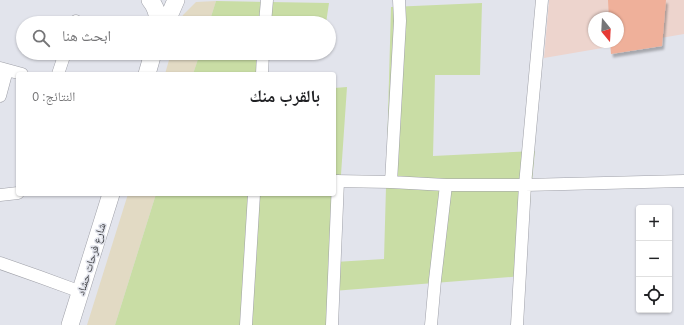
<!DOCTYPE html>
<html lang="ar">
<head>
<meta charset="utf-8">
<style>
	:root { --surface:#fff; --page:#f2f2f2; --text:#202124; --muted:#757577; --line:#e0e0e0 }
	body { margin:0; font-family:Ubuntu,"Noto Naskh Arabic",sans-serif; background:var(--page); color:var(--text); direction:rtl }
	.controls { position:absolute; right:12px; bottom:12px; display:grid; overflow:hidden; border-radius:4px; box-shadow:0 1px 3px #0004 }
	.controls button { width:36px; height:36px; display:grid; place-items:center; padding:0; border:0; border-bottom:1px solid var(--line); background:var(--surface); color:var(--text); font:20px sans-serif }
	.compass { position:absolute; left:588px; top:12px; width:36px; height:36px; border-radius:50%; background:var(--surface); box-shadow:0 1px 3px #0004; rotate:162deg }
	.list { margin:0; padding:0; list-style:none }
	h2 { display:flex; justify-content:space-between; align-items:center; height:52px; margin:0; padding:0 16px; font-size:17px }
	h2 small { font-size:13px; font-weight:400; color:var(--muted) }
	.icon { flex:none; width:22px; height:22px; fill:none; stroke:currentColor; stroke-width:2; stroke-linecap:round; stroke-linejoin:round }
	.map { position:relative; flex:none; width:684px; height:325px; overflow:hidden; direction:ltr }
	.search { position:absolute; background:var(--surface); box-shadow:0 1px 3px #0004; left:16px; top:16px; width:320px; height:44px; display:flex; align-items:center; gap:10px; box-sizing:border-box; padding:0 14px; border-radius:22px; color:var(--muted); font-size:15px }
	.panel { position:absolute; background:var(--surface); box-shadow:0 1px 3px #0004; left:16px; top:72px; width:320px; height:124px; border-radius:4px; direction:rtl }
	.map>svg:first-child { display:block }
	.commercial { fill:#e2dac4 }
	.industrial { fill:#edd4cd; fill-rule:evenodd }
	.green { fill:#c9dda5 }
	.building { fill:#efb09a; filter:url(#shadow) }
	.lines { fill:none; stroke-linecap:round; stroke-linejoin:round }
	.street-casing { stroke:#9fa0a8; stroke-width:13 }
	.secondary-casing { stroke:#9fa0a8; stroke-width:18 }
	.street { stroke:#fff; stroke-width:12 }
	.secondary { stroke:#fff; stroke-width:17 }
	.labels { text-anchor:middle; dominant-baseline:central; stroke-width:3; stroke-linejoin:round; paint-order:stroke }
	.street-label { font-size:11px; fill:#3c3d40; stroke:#e2e4ec }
</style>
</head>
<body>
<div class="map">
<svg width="684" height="325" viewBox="0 0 684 325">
	<defs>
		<filter id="shadow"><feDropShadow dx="2" dy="3.5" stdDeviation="1" flood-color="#0004"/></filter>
	</defs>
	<rect width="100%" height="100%" fill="#e2e4ec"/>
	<path class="commercial" d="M216,1L209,23H180L183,15L196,2Z
		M171,53H200L193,74H165Z
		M128,194H156L115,325H87Z"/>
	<path class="industrial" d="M549,0H684V34L544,58ZM594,18H618V42H594Z"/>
	<path class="green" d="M216,1L329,3L326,23H209Z
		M482,3L480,75H435L433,156L535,151L523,276L333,291L328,325H115L156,194H334V88L347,87L335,262L384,259L391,7Z
		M200,53H264L263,74H193Z"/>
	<path class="building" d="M608,0H666L662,46L611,54L610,42H618V18H609Z"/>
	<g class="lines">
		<defs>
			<path id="street" d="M75,23L76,21
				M265,23L267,0
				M0,68L22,74
				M58,74L65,53
				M262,74L263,53
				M0,96L7,70
				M334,181L391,182L446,185H525L684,181
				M391,182L400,21L399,0
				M0,195L18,193
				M0,263L40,277L81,292
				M246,325L254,194
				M332,325L338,181
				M431,325L435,280L446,185
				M517,325L525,185L542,0"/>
			<path id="secondary" d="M150,0C156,7 158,14 158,23
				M166,23L176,0
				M147,74L153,53
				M70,325L111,194"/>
		</defs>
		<use href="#street" class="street-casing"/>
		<use href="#secondary" class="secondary-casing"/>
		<use href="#street" class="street"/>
		<use href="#secondary" class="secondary"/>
	</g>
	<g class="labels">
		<g class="street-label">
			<text transform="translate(91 259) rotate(-73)">شارع فرحات حشاد</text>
		</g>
	</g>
</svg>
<div class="controls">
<button>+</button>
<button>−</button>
<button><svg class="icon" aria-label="locate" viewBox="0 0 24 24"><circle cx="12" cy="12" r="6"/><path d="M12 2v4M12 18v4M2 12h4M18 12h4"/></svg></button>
</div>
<svg class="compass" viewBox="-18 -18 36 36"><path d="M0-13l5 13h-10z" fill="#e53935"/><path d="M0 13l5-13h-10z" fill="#757577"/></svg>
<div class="search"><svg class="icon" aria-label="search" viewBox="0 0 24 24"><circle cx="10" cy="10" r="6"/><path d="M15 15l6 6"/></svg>ابحث هنا</div>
<section class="panel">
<h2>بالقرب منك<small>النتائج: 0</small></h2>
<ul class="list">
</ul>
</section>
</div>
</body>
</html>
